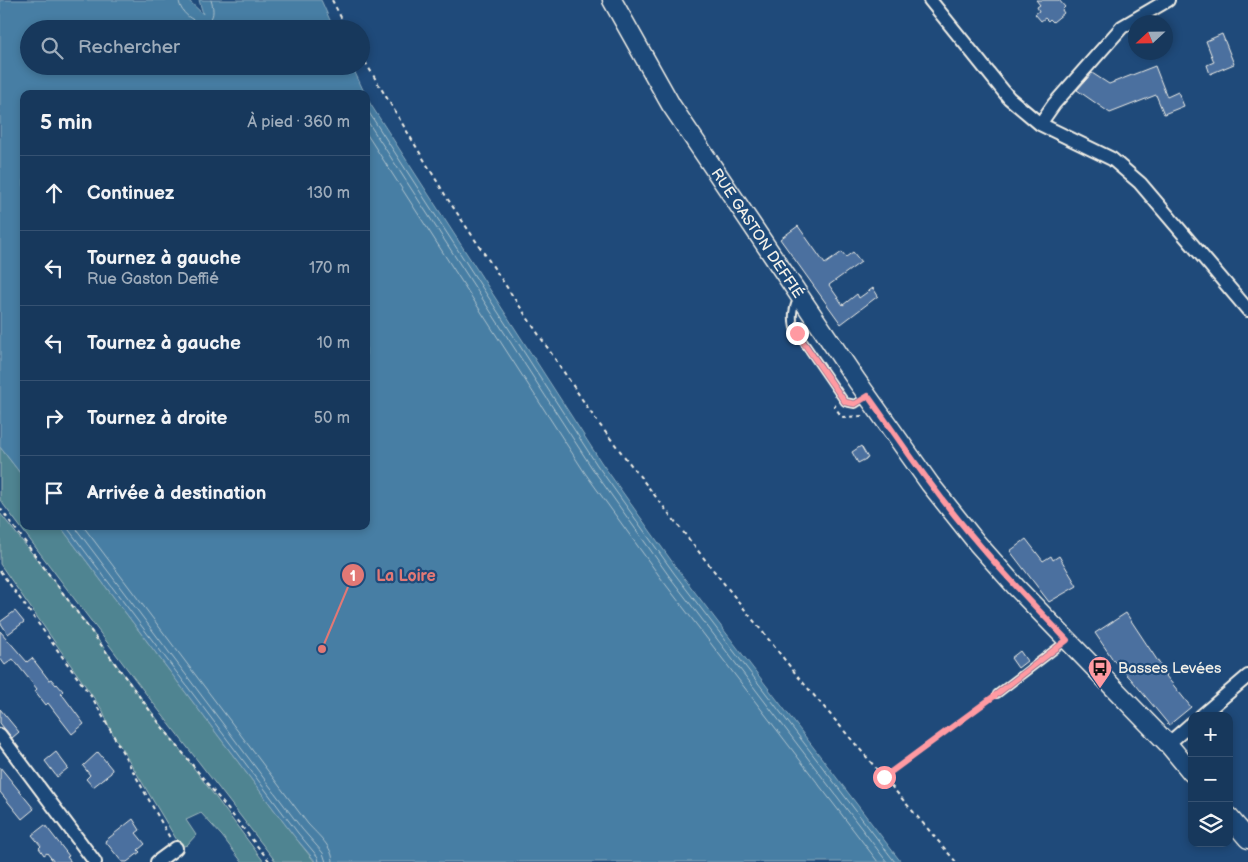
<!DOCTYPE html>
<html lang="fr">
<head>
<meta charset="utf-8">
<style>
	:root { --surface:#17385c; --page:#244365; --text:#f1f3f6; --muted:#9eacbb; --line:#365272 }
	body { margin:0; font-family:"Balsamiq Sans",sans-serif; background:var(--page); color:var(--text) }
	.controls { position:absolute; right:15px; bottom:15px; display:grid; overflow:hidden; border-radius:10px; box-shadow:0 2px 8px #0003 }
	.controls button { width:45px; height:45px; display:grid; place-items:center; padding:0; border:0; border-bottom:1px solid var(--line); background:var(--surface); color:var(--text); font:25px sans-serif }
	.compass { position:absolute; left:1128px; top:15px; width:45px; height:45px; border-radius:50%; background:var(--surface); box-shadow:0 2px 8px #0003; rotate:248deg }
	.stop { position:absolute; width:15px; height:15px; margin:-11px; border:4px solid #ff9aa2; border-radius:50%; background:#fff }
	.stop.end { background:#ff9aa2; border-color:#fff; box-shadow:0 1px 5px #0008 }
	.list { margin:0; padding:0; list-style:none }
	h2 { display:flex; justify-content:space-between; align-items:center; height:65px; margin:0; padding:0 20px; font-size:21px }
	h2 small { font-size:16px; font-weight:400; color:var(--muted) }
	.list li { display:grid; grid-template-columns:32px 1fr auto; gap:15px; align-items:center; box-sizing:border-box; height:75px; padding:0 20px; border-top:1px solid var(--line) }
	.list b { display:block; font-size:19px; white-space:nowrap }
	.list p { margin:0; font-size:16px; white-space:nowrap; color:var(--muted) }
	.list em { font-size:16px; font-style:normal; color:var(--muted) }
	.icon { flex:none; width:28px; height:28px; fill:none; stroke:currentColor; stroke-width:2; stroke-linecap:round; stroke-linejoin:round }
	.map { position:relative; flex:none; width:1248px; height:862px; overflow:hidden }
	.search { position:absolute; background:var(--surface); box-shadow:0 2px 8px #0003; left:20px; top:20px; width:350px; height:55px; display:flex; align-items:center; gap:12px; box-sizing:border-box; padding:0 18px; border-radius:28px; color:var(--muted); font-size:19px }
	.panel { position:absolute; background:var(--surface); box-shadow:0 2px 8px #0003; left:20px; top:90px; width:350px; height:440px; border-radius:10px }
	.map>svg:first-child { display:block }
	.green { fill:#4f8491; stroke:#a2babc }
	.water { fill:#477ea4; stroke:#8cacbf }
	.lines { fill:none; stroke-linecap:round; stroke-linejoin:round }
	.shore { stroke:#afc3cd; stroke-width:1 }
	.building { fill:#4c709f; stroke:#f4f1e8 }
	.lane-casing { stroke:#f4f1e8; stroke-width:10 }
	.street-casing { stroke:#f4f1e8; stroke-width:16 }
	.secondary-casing { stroke:#f4f1e8; stroke-width:21 }
	.path { stroke:#f4f1e8; stroke-width:2; stroke-dasharray:4 4; stroke-linecap:butt }
	.lane { stroke:#1f4a7a; stroke-width:6 }
	.street { stroke:#1f4a7a; stroke-width:12 }
	.secondary { stroke:#1f4a7a; stroke-width:18 }
	.route { stroke:#ff9aa2; stroke-width:6 }
	.labels { text-anchor:middle; dominant-baseline:central; stroke-width:4.5; stroke-linejoin:round; paint-order:stroke }
	.street-label { font-size:15px; fill:#f4f1e8; stroke:#1f4a7a }
	.poi-label { font-size:15px; fill:#f4f1e8; stroke:#1f4a7a; text-anchor:start }
	.leader { fill:none; stroke:#e27875; stroke-width:2 }
	.callout-dot { fill:#e27875; stroke:#1f4a7a; stroke-width:2 }
	.mark-label { font-size:15px; text-anchor:middle; font-weight:bold; fill:#fff }
	.callout-label { font-size:16px; text-anchor:middle; font-weight:bold; fill:#e27875; stroke:#1f4a7a; stroke-width:4.5; stroke-linejoin:round; paint-order:stroke }
</style>
</head>
<body>
<div class="map">
<svg width="1248" height="862" viewBox="0 0 1248 862">
	<rect width="100%" height="100%" fill="#1f4a7a"/>
	<filter id="ink" filterUnits="userSpaceOnUse"><feTurbulence type="fractalNoise" baseFrequency=".02" numOctaves="2"/><feDisplacementMap in="SourceGraphic" scale="10" xChannelSelector="R" yChannelSelector="G"/><feConvolveMatrix kernelMatrix="1 2 1 2 8 2 1 2 1" color-interpolation-filters="sRGB"/></filter>
	<g filter="url(#ink)">
		<path class="green" d="M0,447L24,478V526H60L294,836L315,862H276L140,686L0,500Z
			M0,513L54,581L264,862H242L222,836L201,813L186,820L196,835L187,845L181,847L110,729L103,711L0,564Z"/>
		<path class="water" d="M0,0H188L203,14L199,0H321L334,29H29V66H352L365,94H24V478L0,447Z
			M366,96L371,105L601,462L678,570L901,862H316L294,836L60,526H366Z"/>
		<g class="lines">
			<path class="shore" d="M179,0C180,23 223,36 211,0
				M366,108L597,465L674,573L895,862
				M366,119L592,468L669,576L887,862
				M366,133L585,473L663,581L878,862
				M66,526L298,833L318,857L319,862
				M74,526L302,829L323,853L326,862
				M83,526L308,824C318,835 333,847 333,862"/>
		</g>
		<path class="building" d="M1036,0H1059L1065,7L1062,10L1064,13L1053,22L1050,19L1048,21L1045,18L1041,21L1035,14L1039,11L1037,7L1040,5Z
			M1222,34L1234,64L1210,74L1207,65L1214,62L1206,41Z
			M1155,66L1167,97L1178,92L1184,106L1164,114L1156,95L1110,113L1077,90L1092,73L1109,84Z
			M798,226L825,264L842,252L846,257L853,252L861,262L829,285L843,305L857,294L859,298L873,288L878,296L841,324L780,239Z
			M861,446L868,458L858,463L852,452Z
			M1026,539L1043,561L1051,556L1053,560L1059,556L1077,586L1049,602L1010,551Z
			M15,611L24,622L8,634L0,622Z
			M1126,613L1167,675L1166,676L1191,707L1169,725L1131,679L1114,661L1095,633Z
			M0,631L27,662L32,658L49,680L51,679L56,685L57,684L63,691L61,693L84,724L72,734L48,703L46,705L35,691L37,689L13,659L5,665L0,658Z
			M1020,651L1027,661L1018,668L1011,658Z
			M0,709L19,732L12,738L0,723Z
			M56,752L68,768L57,777L45,761Z
			M98,752L112,769L111,773L93,787L86,779L90,775L83,766Z
			M0,767L34,809L22,819L0,792Z
			M133,819L140,830L136,833L145,844L138,850L140,852L127,862H122L105,841Z
			M45,825L69,856L67,857L71,862H54L47,853L44,855L39,848L41,846L32,835Z"/>
		<g class="lines">
			<defs>
				<path id="lane" d="M799,298C792,305 792,319 794,328L845,402L855,404L866,397
					M997,694L1066,641"/>
				<path id="street" d="M930,0L1009,98L1040,124L1112,159L1140,183L1248,310
					M1040,124L1054,104L1122,27L1168,0
					M1201,716L1248,676
					M0,735L95,862
					M1168,744L1192,723
					M157,862L176,848"/>
				<g id="secondary">
					<path id="s1" d="M612,0L671,105L857,381L930,484L977,543L1016,587L1168,744L1192,773"/>
					<path d="M1229,817L1248,839"/>
				</g>
			</defs>
			<use href="#lane" class="lane-casing"/>
			<use href="#street" class="street-casing"/>
			<use href="#secondary" class="secondary-casing"/>
			<path class="path" d="M332,0L347,29
				M361,55L447,198L596,420L691,542L800,679L956,862
				M836,405L834,406L842,417L864,416
				M0,508L159,723L270,862
				M0,571L93,699L170,838
				M884,777L991,699"/>
			<use href="#lane" class="lane"/>
			<use href="#street" class="street"/>
			<use href="#secondary" class="secondary"/>
		</g>
	</g>
	<g class="lines" filter="url(#ink)">
		<path class="route" d="M797,333L845,402L855,404L868,396C889,425 908,454 930,483C971,539 1019,590 1067,640L997,694L884,777"/>
	</g>
	<defs>
		<symbol id="bus-pin" viewBox="-11 -11 22 30"><path d="M0 17L-7.5 6A9.5 9.5 0 1 1 7.5 6Z" fill="#ff9aa2" stroke="#1f4a7a"/><path d="M-5-6H5V4H4V6H2V4H-2V6H-4V4H-5ZM-3.5-4V0h7V-4ZM-3.5 1.2v1.5H-2V1.2ZM2 1.2v1.5H3.5V1.2Z" fill="#111"/></symbol>
	</defs>
	<g fill-rule="evenodd">
		<use href="#bus-pin" x="1086" y="654" width="28" height="38"/>
	</g>
	<g class="labels">
		<g class="street-label">
			<text stroke="none"><textPath href="#s1" startOffset="275">RUE GASTON DEFFIÉ</textPath></text>
		</g>
		<g class="poi-label">
			<text x="1118" y="668">Basses Levées</text>
		</g>
	</g>
	<path class="leader" d="M322 649L353 575"/>
	<g class="callout-dot">
		<circle cx="322" cy="649" r="5"/>
		<circle cx="353" cy="575" r="12"/>
	</g>
	<g class="mark-label">
		<text x="353" y="581">1</text>
	</g>
	<g class="callout-label">
		<text x="406" y="581">La Loire</text>
	</g>
</svg>
<div class="controls">
<button>+</button>
<button>−</button>
<button><svg class="icon" aria-label="layers" viewBox="0 0 24 24"><path d="M12 4l9 5-9 5-9-5zM3 14l9 5 9-5"/></svg></button>
</div>
<svg class="compass" viewBox="-18 -18 36 36"><path d="M0-13l5 13h-10z" fill="#e53935"/><path d="M0 13l5-13h-10z" fill="#9eacbb"/></svg>
<div class="stop" style="left:884px;top:777px"></div>
<div class="stop end" style="left:797px;top:333px"></div>
<div class="search"><svg class="icon" aria-label="search" viewBox="0 0 24 24"><circle cx="10" cy="10" r="6"/><path d="M15 15l6 6"/></svg>Rechercher</div>
<section class="panel">
<h2>5 min<small>À pied · 360 m</small></h2>
<ul class="list">
<li><svg class="icon" aria-label="ahead" viewBox="0 0 24 24"><path d="M12 20V5M6 11l6-6 6 6"/></svg><div><b>Continuez</b></div><em>130 m</em></li>
<li><svg class="icon" aria-label="left" viewBox="0 0 24 24"><path d="M17 20v-9H6M10 6l-5 5 5 5"/></svg><div><b>Tournez à gauche</b><p>Rue Gaston Deffié</p></div><em>170 m</em></li>
<li><svg class="icon" aria-label="left" viewBox="0 0 24 24"><path d="M17 20v-9H6M10 6l-5 5 5 5"/></svg><div><b>Tournez à gauche</b></div><em>10 m</em></li>
<li><svg class="icon" aria-label="right" viewBox="0 0 24 24"><path d="M7 20v-9h11M14 6l5 5-5 5"/></svg><div><b>Tournez à droite</b></div><em>50 m</em></li>
<li><svg class="icon" aria-label="arrive" viewBox="0 0 24 24"><path d="M6 21V4h12l-3 4 3 4H6"/></svg><div><b>Arrivée à destination</b></div></li>
</ul>
</section>
</div>
</body>
</html>
